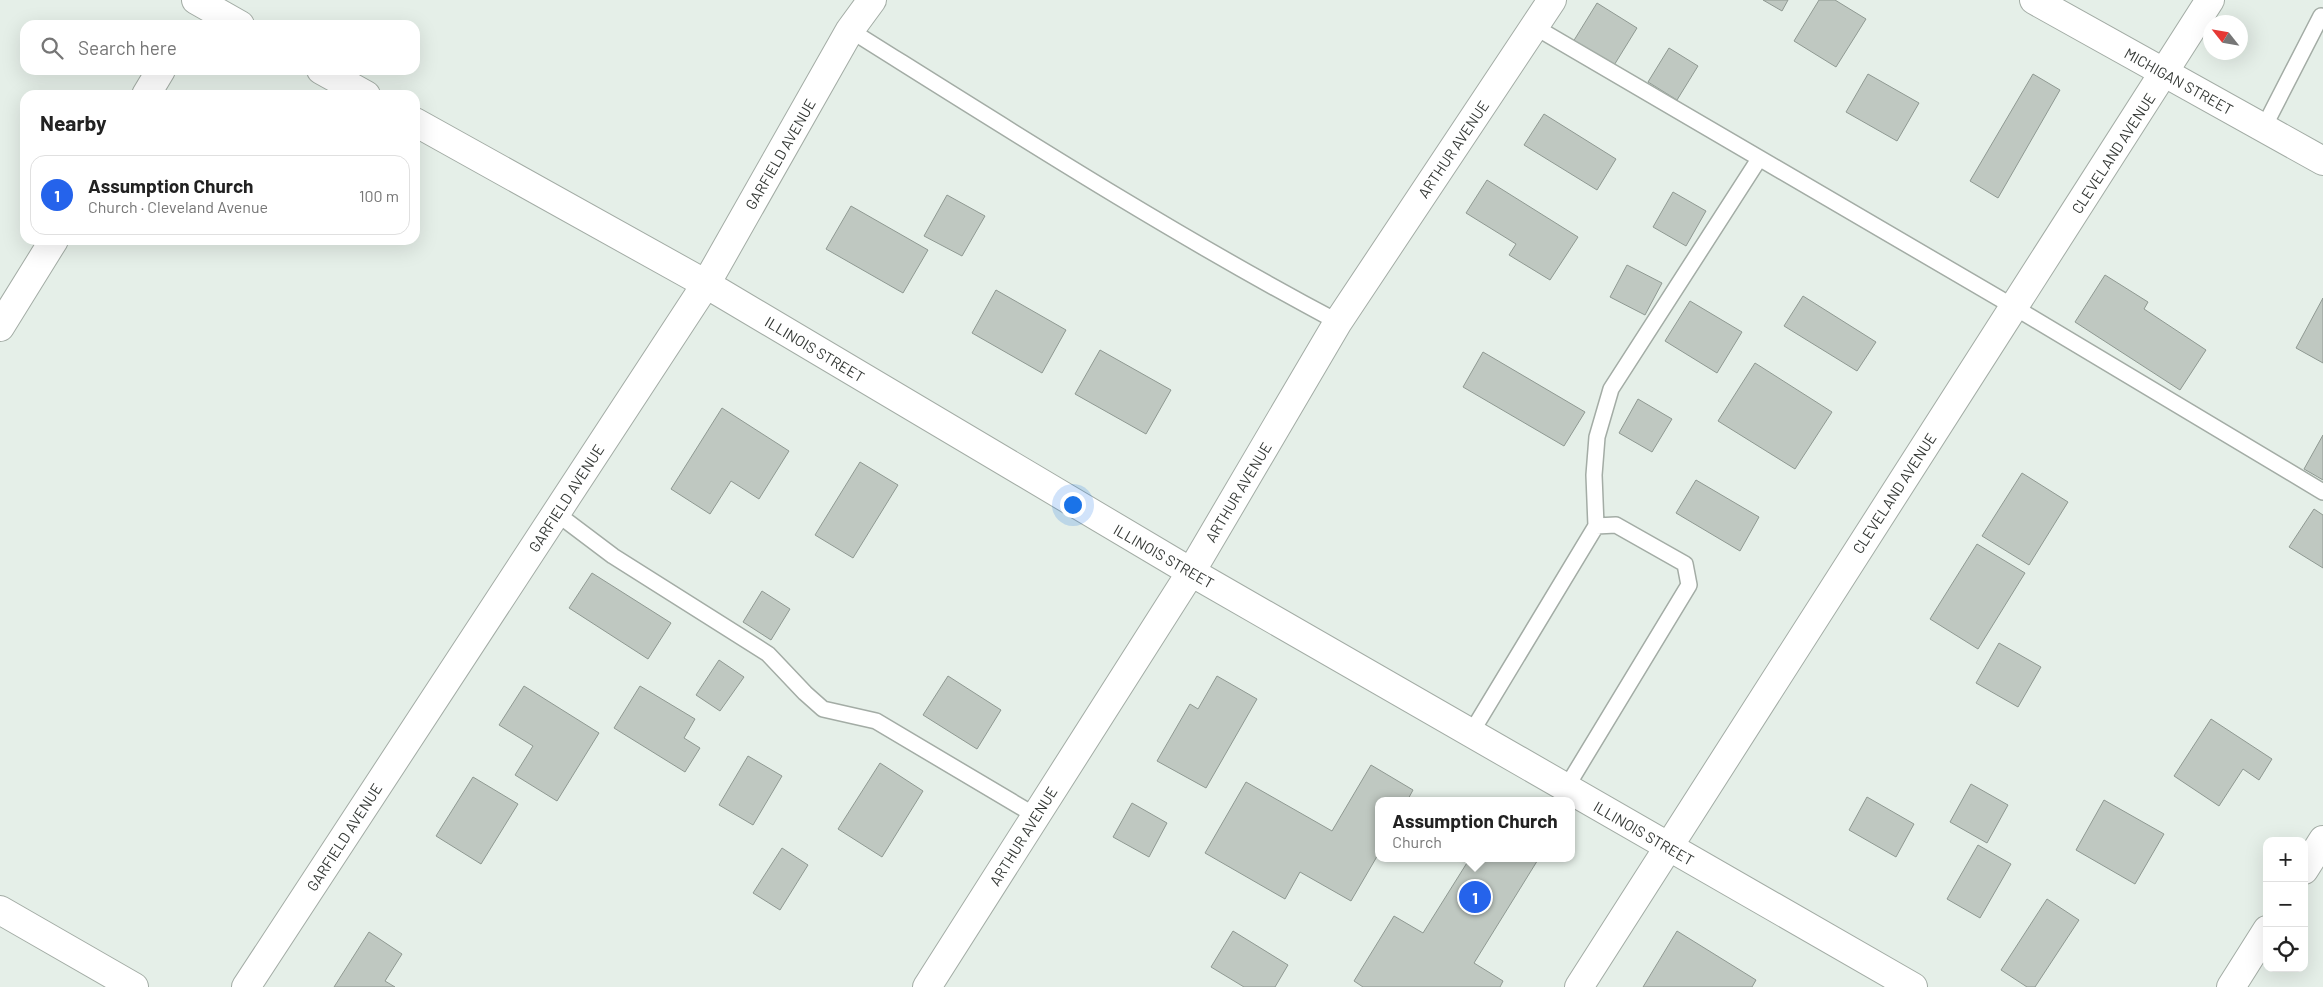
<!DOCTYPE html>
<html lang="en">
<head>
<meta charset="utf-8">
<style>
	:root { --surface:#fff; --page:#f6f6f6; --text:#222; --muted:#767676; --line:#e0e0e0; --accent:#2563eb }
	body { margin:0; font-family:Barlow,sans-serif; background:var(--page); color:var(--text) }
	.controls { position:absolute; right:15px; bottom:15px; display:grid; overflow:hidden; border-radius:10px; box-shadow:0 5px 20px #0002 }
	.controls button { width:45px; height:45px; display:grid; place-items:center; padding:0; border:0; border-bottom:1px solid var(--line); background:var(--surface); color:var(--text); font:25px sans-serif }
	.compass { position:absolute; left:2203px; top:15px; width:45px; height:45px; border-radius:50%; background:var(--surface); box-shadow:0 5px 20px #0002; rotate:301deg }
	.you { position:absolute; left:1072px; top:504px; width:18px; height:18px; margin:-12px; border:4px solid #fff; border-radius:50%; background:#1a73e8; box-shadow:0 0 0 8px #1a73e833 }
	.badge { display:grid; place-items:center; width:32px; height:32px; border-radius:50%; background:var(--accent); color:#fff; font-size:16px; font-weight:700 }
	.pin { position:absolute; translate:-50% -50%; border:2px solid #fff; box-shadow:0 1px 5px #0006 }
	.popup { position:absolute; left:1375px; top:797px; width:200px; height:65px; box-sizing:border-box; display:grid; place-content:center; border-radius:10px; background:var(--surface); filter:drop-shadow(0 1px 4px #0005); font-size:16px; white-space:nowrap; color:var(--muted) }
	.popup b { font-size:19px; color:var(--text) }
	.popup::after { content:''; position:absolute; left:50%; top:100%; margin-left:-10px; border:10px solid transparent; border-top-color:var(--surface) }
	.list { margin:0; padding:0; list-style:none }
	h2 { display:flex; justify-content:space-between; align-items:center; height:65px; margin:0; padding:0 20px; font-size:21px }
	h2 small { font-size:16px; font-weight:400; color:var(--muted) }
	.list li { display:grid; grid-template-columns:32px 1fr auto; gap:15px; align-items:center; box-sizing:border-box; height:80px; margin:0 10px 10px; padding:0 10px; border:1px solid var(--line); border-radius:15px }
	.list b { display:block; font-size:19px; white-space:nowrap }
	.list p { margin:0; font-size:16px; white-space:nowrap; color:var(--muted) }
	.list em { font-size:16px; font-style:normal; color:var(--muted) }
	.icon { flex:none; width:28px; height:28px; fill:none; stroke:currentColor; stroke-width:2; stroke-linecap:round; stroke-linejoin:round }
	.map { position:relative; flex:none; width:2323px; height:987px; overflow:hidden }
	.search { position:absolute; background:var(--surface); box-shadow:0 5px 20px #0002; left:20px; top:20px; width:400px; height:55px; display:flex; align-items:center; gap:12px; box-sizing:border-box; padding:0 18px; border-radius:15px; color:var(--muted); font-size:19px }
	.panel { position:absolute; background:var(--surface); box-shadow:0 5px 20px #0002; left:20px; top:90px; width:400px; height:155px; border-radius:15px }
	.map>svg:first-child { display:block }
	.building { fill:#bfc8c1; stroke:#8f9992 }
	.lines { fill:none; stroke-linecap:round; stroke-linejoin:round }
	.service-casing { stroke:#a3aca5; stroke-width:18 }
	.minor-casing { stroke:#a3aca5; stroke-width:30 }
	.tertiary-casing { stroke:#a3aca5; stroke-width:30 }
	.service { stroke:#fff; stroke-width:15 }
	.minor { stroke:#fff; stroke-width:28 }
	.tertiary { stroke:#fff; stroke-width:28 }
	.labels { text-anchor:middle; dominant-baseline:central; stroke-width:4; stroke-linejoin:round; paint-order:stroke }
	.street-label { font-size:15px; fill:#353936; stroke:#fff }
</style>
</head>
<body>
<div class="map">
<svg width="2323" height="987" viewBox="0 0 2323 987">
	<rect width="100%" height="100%" fill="#e5efe8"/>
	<path class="building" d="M1763,0H1788L1782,11Z
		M1819,0H1835L1866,19L1836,67L1794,41Z
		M1597,3L1637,28L1608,75L1568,50Z
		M1669,48L1698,66L1677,100L1648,82Z
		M1868,74L1919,103L1897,141L1846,112Z
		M2033,74L2060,90L1998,198L1970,181Z
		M1544,114L1616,159L1597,190L1524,145Z
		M1487,180L1578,237L1550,280L1509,255L1516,244L1466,213Z
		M1673,192L1706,211L1686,246L1653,227Z
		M947,195L985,216L962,256L924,236Z
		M851,206L928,250L903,293L826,249Z
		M1627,265L1662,283L1645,315L1610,297Z
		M2105,275L2148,302L2144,309L2206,350L2180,390L2075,322Z
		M996,290L1066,330L1042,373L972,333Z
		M1803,296L1876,342L1857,371L1784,326Z
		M2323,298V363L2296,348Z
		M1690,301L1742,332L1717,373L1665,341Z
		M1100,350L1171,390L1146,434L1075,394Z
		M1483,352L1585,412L1564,446L1463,387Z
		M1755,363L1832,412L1795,469L1718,421Z
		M1638,399L1672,419L1652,452L1619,433Z
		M722,408L789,451L759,499L731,481L710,514L671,489Z
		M2323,435V480L2304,469Z
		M860,462L898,485L853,558L815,535Z
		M2022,473L2068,502L2029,565L1982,536Z
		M1696,480L1759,517L1740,551L1676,513Z
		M2314,509L2323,515V568L2289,547Z
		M1977,544L2025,573L1978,649L1930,619Z
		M592,573L671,623L648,659L569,608Z
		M762,591L790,609L771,640L743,622Z
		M1999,643L2041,667L2018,707L1976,683Z
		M719,660L744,677L720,711L696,695Z
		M948,676L1001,710L977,749L923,715Z
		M1217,676L1257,699L1206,788L1157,761L1190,704L1198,709Z
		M524,686L599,733L557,801L515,775L533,746L499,725Z
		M640,686L695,719L684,738L700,748L685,772L614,728Z
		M2211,719L2272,759L2259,780L2243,769L2219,806L2174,776Z
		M748,756L782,776L753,825L719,805Z
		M880,763L923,791L882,857L838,829Z
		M1371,765L1413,790L1407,801H1379V853L1351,901L1300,872L1285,899L1205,853L1246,782L1332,831Z
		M473,777L518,804L481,864L436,836Z
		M1971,784L2008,805L1987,843L1950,822Z
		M1867,797L1914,824L1896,857L1849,830Z
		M2104,800L2164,834L2135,884L2076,850Z
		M1132,803L1167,823L1149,857L1113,837Z
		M1978,845L2011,864L1980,918L1947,899Z
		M782,848L808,865L780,910L753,893Z
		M1470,858H1539L1474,963L1503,981L1500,987H1363L1354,981L1394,916L1423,933Z
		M2047,899L2079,920L2035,987H2027L2001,970Z
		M1233,931L1288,965L1275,987H1244L1211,967Z
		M1677,931L1756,980L1752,987H1643Z
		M369,932L402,954L385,981L395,987H334Z"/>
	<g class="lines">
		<defs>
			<path id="service" d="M1535,27L2014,307L2323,492
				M850,30C1011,131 1170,233 1338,322
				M2264,127L2321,16
				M556,513L613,556L768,654L805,693L823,709L876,721L1036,816
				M1471,733L1596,526L1594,475L1597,437L1611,389L1759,159
				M1566,788L1689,585L1685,564L1616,525L1596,526"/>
			<path id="minor" d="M196,0L240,25
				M321,70L366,95
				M146,95L161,70
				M415,122L706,284L1191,572L1913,987
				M0,327L54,240
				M2304,870L2323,840
				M0,910L134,987
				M246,987L706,284L850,30L872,0
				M927,987L1191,572L1338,322L1552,0
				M1579,987L2210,0
				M2231,987L2267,930"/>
			<path id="tertiary" d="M2034,0L2323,161"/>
		</defs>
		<use href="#service" class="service-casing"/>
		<use href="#minor" class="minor-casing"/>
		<use href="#tertiary" class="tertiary-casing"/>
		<use href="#service" class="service"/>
		<use href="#minor" class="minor"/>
		<use href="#tertiary" class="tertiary"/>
	</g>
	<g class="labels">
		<g class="street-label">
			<text transform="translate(2179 81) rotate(29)">MICHIGAN STREET</text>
			<text transform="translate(1453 149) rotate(-56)">ARTHUR AVENUE</text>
			<text transform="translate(2113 153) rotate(-57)">CLEVELAND AVENUE</text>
			<text transform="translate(780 154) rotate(-60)">GARFIELD AVENUE</text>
			<text transform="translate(815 349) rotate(31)">ILLINOIS STREET</text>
			<text transform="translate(1238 492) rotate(-59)">ARTHUR AVENUE</text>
			<text transform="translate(1894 493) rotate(-57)">CLEVELAND AVENUE</text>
			<text transform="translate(566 498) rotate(-57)">GARFIELD AVENUE</text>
			<text transform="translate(1164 556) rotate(30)">ILLINOIS STREET</text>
			<text transform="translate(1644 833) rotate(30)">ILLINOIS STREET</text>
			<text transform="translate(1023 836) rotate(-58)">ARTHUR AVENUE</text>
			<text transform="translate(344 837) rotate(-57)">GARFIELD AVENUE</text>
		</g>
	</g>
</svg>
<div class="controls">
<button>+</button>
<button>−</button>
<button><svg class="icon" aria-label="locate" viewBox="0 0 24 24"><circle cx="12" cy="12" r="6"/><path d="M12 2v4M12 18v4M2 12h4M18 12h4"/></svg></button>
</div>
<svg class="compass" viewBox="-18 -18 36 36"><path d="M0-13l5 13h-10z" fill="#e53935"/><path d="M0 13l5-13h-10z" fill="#767676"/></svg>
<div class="you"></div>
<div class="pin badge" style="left:1475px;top:897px">1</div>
<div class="popup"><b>Assumption Church</b>Church</div>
<div class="search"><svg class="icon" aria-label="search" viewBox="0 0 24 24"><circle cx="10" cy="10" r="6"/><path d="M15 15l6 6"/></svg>Search here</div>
<section class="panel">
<h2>Nearby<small></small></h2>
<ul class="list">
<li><span class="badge">1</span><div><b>Assumption Church</b><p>Church · Cleveland Avenue</p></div><em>100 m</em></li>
</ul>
</section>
</div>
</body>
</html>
